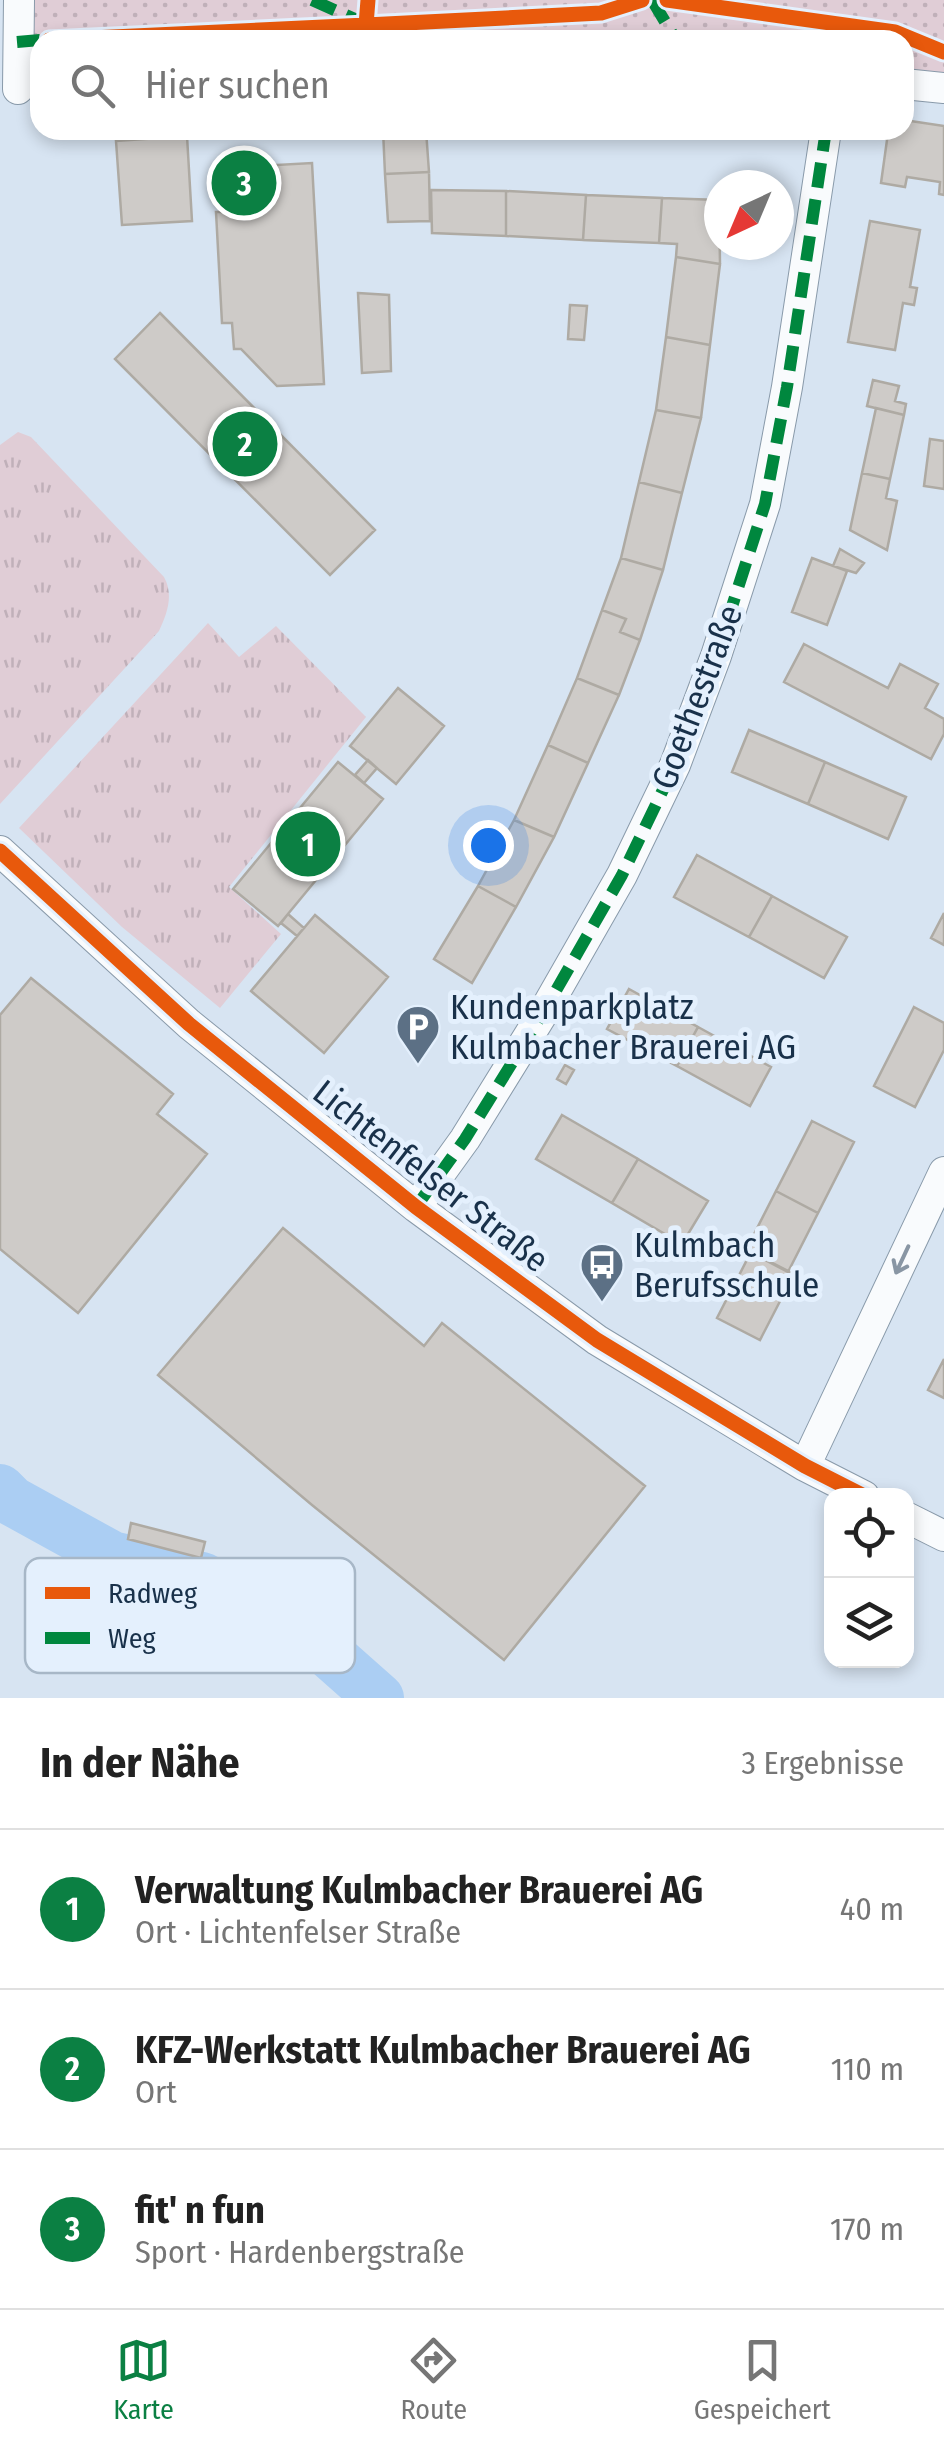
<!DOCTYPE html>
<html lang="de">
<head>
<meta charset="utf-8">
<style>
	:root { --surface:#fff; --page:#f6f6f6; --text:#222; --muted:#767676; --line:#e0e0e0; --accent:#0b8043 }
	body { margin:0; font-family:"Fira Sans Condensed",sans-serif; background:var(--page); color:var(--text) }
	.controls { position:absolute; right:30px; bottom:30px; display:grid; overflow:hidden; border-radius:20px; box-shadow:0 5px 15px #0003 }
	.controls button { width:90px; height:90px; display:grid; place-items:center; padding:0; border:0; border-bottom:2px solid var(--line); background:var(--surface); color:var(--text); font:50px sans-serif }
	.compass { position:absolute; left:704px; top:170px; width:90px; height:90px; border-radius:50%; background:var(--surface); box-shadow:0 5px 15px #0003; rotate:224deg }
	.you { position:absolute; left:488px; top:845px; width:35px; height:35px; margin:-25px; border:8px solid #fff; border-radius:50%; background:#1a73e8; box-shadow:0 0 0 15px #1a73e833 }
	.badge { display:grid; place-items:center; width:65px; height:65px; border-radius:50%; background:var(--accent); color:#fff; font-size:32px; font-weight:700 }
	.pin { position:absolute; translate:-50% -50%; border:5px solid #fff; box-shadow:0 2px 10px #0006 }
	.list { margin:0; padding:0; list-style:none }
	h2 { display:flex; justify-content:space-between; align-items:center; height:130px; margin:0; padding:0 40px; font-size:42px }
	h2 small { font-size:32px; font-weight:400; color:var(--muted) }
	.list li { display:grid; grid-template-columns:65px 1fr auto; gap:30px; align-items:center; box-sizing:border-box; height:160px; padding:0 40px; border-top:2px solid var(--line) }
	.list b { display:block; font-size:38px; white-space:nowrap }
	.list p { margin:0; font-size:32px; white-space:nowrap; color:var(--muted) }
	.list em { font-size:32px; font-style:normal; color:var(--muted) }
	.icon { flex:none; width:55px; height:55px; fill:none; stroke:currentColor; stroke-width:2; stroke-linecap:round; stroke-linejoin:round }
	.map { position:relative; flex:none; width:944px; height:1698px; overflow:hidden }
	.search { position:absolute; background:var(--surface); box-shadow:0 5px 15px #0003; left:30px; right:30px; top:30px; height:110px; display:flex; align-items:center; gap:25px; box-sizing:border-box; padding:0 35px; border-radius:30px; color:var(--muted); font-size:38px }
	.sheet { height:610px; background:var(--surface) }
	nav { display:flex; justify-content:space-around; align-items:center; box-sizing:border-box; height:140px; border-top:2px solid var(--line); background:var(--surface); font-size:28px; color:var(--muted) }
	nav a { display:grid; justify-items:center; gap:5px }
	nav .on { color:var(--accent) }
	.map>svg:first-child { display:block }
	.grass { fill:url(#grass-tufts) }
	.park { fill:url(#park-dots) }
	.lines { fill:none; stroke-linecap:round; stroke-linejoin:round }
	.river { stroke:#abcef3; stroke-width:50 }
	.building { fill:#cecbc8; stroke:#aeaaa3; stroke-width:2.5 }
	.minor-casing { stroke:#899aaa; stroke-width:32 }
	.minor { stroke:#f9fbfd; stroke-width:30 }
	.quiet { stroke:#00873e; stroke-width:12; stroke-dasharray:25 12; stroke-linecap:butt }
	.cycleway-casing { stroke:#e4f0fd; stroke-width:21 }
	.cycleway { stroke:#e8590c; stroke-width:15 }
	.oneway { stroke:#8996a4 }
	.labels { text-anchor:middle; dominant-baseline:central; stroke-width:10; stroke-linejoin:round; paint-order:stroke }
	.street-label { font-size:35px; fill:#19314a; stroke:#e4f0fd }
	.poi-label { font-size:35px; fill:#19314a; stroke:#e4f0fd; text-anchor:start }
	.key { fill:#e4f0fd; stroke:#a7b7c7; stroke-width:2.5 }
	.key-label { font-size:28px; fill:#19314a }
</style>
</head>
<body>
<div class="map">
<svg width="944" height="1698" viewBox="0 0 944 1698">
	<defs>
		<pattern id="grass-tufts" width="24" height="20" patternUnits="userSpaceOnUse" patternTransform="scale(2.5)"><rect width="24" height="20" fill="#e0cdd6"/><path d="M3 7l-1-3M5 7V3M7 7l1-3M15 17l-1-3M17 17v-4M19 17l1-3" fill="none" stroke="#c0b0b9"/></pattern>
		<pattern id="park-dots" width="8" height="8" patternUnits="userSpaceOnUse" patternTransform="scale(2.5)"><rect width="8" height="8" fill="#e0cdd6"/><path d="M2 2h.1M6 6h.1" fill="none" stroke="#c0b0b9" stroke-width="1.8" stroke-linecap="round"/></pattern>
	</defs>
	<rect width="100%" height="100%" fill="#d7e4f2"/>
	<path class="grass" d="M18,432L31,437L164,577C174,595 167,614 159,631L0,804V445Z
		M208,623L239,657L276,626L366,717L229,887L281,934L220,1008L122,927L19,828Z"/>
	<path class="park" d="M33,0H944V76L904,73V40H40V77H30Z"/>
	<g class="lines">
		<path class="river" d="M0,1489L12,1501L112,1556L202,1577L300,1628L379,1698"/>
	</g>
	<path class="building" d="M904,120L944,126V195L939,194L940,182L907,177L905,187L881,183L887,140L881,130H904Z
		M71,130H98V136L72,137Z
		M383,130H426L429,172L385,174Z
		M187,136L192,221L122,225L116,141Z
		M312,163L324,384L277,386L241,349H234L232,323H222L216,212H225L223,168Z
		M429,172L430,221L388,222L385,174Z
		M431,190L506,191V236L432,233Z
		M506,191L586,195L583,240L506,236Z
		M586,195L662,198L659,243L583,240Z
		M662,198L719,200L720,264L676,257L677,244L659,243Z
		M870,221L920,230L910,287L917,288L914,305L903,303L895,350L848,342Z
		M676,257L720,264L710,345L666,337Z
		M358,293L389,295L391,371L362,373Z
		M570,305L587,306L584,340L568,339Z
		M160,313L375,530L330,575L115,359Z
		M666,337L710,345L701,418L656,410Z
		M873,380L899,386L895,401L906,404L904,415L867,406Z
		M876,408L904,415L890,479L862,473Z
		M656,410L701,418L682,493L639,482Z
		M930,439L944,441V489L924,486Z
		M862,473L890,479L886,498L897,501L887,550L850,530Z
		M639,482L682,493L663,570L621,558Z
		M840,549L864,563L856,573L833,566Z
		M621,558L663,570L640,640L620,632L626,619L602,610Z
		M812,558L847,571L827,625L792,612Z
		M602,610L626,619L620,632L640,640L619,695L577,678Z
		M804,644L888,688L900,664L938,684L925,708L944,719V734L931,759L784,682Z
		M577,678L619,695L588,763L548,745Z
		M398,688L444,726L396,784L350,746Z
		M749,730L825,762L808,804L732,772Z
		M548,745L588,763L554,837L514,820Z
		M368,760L377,768L364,783L355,775Z
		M338,762L383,799L278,926L233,889Z
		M825,762L906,797L888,839L808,804Z
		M514,820L554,837L516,907L478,886Z
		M697,855L772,896L749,937L674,897Z
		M478,886L516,907L472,983L434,959Z
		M772,896L847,937L824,978L749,937Z
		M944,913V945L931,938Z
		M288,914L304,928L297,936L281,923Z
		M315,915L388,977L324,1053L251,991Z
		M31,978L173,1094L157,1114L207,1154L78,1313L0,1249V1015Z
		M629,989L698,1027L677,1066L607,1029Z
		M914,1007L944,1023V1050L915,1107L874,1086Z
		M698,1027L771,1067L750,1106L677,1066Z
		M565,1065L574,1070L566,1084L557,1079Z
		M562,1115L638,1159L612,1203L536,1159Z
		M812,1121L854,1142L818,1213L776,1191Z
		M638,1159L708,1201L682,1244L612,1203Z
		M776,1191L818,1213L788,1272L746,1250Z
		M283,1228L424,1346L442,1323L645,1486L504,1660L312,1505L158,1375Z
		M751,1252L794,1274L760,1340L717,1318Z
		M944,1359V1398L928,1390Z
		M944,1359V1398L928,1390Z
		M131,1523L205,1542L201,1558L128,1539Z"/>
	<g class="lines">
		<defs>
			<path id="minor" d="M904,84L944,88
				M18,89L19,0
				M0,851L189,1024L416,1207L597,1340L805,1466L864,1496
				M416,1207L465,1139L546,1008L622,875L675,765L716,656L765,504L787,387L826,130
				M805,1466L944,1172
				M906,1517L944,1536"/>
		</defs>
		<use href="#minor" class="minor-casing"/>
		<use href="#minor" class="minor"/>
		<path class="quiet" d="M312,0L357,20
			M652,0L676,40
			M17,42L40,40
			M416,1207L465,1139L546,1008L622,875L675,765L716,656L765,504L787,387L826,130"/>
		<defs>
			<path id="cycleway" d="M368,0L366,25L601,13L642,0
				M667,0L895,32L944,52
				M49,40L366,25
				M0,851L189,1024L416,1207L597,1340L805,1466L864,1496"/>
		</defs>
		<use href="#cycleway" class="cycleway-casing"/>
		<use href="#cycleway" class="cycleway"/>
	</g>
	<defs><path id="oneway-shaft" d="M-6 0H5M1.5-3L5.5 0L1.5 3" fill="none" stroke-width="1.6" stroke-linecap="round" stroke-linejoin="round" transform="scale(2.5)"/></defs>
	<use class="oneway" href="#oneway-shaft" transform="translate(902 1260) rotate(115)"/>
	<defs>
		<symbol id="parking-pin" viewBox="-11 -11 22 30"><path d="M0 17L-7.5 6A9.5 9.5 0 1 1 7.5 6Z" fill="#5c7085" stroke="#e4f0fd"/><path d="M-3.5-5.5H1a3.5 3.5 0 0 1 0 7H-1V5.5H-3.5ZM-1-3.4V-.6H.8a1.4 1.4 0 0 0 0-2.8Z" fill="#fff"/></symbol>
		<symbol id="bus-pin" viewBox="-11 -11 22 30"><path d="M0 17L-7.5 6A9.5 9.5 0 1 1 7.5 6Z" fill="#5c7085" stroke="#e4f0fd"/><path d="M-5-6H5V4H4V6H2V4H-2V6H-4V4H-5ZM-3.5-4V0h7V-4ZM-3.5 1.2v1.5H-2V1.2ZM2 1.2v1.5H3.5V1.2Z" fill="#fff"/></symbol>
	</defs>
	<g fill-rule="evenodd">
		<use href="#parking-pin" x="393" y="1002" width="50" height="68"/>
		<use href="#bus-pin" x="577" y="1240" width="50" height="68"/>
	</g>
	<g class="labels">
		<g class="street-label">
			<text transform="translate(697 697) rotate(-69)">Goethestraße</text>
			<text transform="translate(431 1176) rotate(38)">Lichtenfelser Straße</text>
		</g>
		<g class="poi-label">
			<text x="450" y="1007">Kundenparkplatz<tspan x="450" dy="40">Kulmbacher Brauerei AG</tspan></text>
			<text x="634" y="1245">Kulmbach<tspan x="634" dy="40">Berufsschule</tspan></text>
		</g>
	</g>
	<rect x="25" y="1558" width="330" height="115" rx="15" class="key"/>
	<rect x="45" y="1587" width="45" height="12" fill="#e8590c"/>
	<rect x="45" y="1632" width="45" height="12" fill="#00873e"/>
	<g class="key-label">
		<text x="108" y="1603">Radweg</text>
		<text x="108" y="1648">Weg</text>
	</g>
</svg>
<div class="controls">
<button><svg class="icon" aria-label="locate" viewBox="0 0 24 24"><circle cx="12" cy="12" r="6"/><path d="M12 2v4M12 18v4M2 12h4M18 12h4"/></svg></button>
<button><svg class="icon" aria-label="layers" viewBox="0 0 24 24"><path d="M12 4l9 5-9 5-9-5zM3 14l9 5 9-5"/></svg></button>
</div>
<svg class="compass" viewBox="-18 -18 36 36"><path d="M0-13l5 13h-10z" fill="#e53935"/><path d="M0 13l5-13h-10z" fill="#767676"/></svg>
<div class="you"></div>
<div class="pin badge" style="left:308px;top:844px">1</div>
<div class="pin badge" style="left:245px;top:444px">2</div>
<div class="pin badge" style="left:244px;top:183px">3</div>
<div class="search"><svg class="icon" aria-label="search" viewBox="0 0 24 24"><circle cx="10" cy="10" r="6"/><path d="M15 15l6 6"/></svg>Hier suchen</div>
</div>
<section class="sheet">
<h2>In der Nähe<small>3 Ergebnisse</small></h2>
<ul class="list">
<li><span class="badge">1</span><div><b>Verwaltung Kulmbacher Brauerei AG</b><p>Ort · Lichtenfelser Straße</p></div><em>40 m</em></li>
<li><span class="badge">2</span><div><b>KFZ-Werkstatt Kulmbacher Brauerei AG</b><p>Ort</p></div><em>110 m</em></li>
<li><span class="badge">3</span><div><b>fit' n fun</b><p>Sport · Hardenbergstraße</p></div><em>170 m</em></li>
</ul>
</section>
<nav>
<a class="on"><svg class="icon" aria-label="map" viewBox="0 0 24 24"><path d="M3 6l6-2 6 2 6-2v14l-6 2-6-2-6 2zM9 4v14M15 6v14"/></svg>Karte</a>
<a><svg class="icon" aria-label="directions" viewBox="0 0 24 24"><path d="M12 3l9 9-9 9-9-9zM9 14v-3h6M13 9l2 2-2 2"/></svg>Route</a>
<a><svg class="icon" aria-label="saved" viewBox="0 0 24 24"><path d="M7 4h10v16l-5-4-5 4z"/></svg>Gespeichert</a>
</nav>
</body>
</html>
